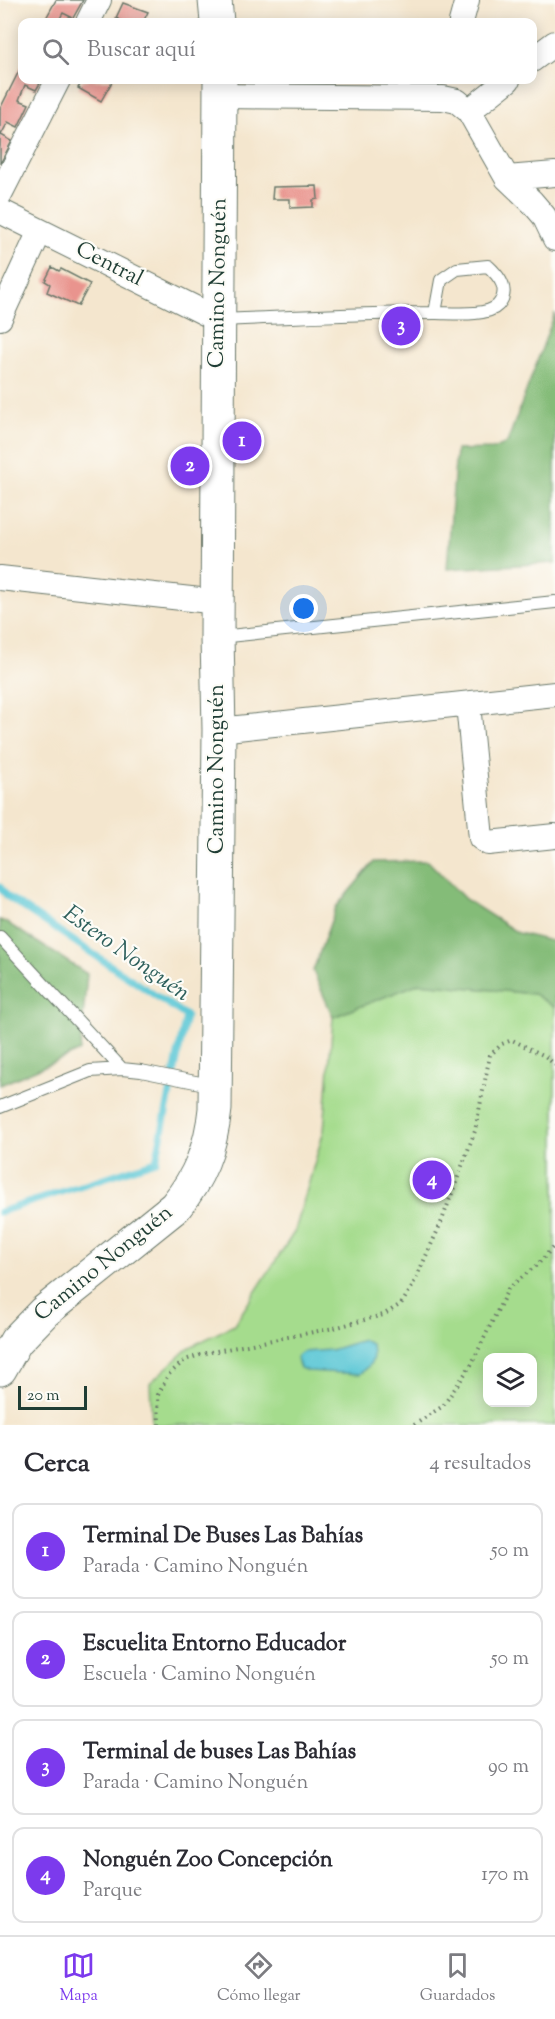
<!DOCTYPE html>
<html lang="es">
<head>
<meta charset="utf-8">
<style>
	:root { --surface:#fff; --page:#f7f7f7; --text:#2b2b33; --muted:#7c7c81; --line:#e1e1e2; --accent:#7c3aed }
	body { margin:0; font-family:"Sorts Mill Goudy",serif; background:var(--page); color:var(--text) }
	.controls { position:absolute; right:18px; bottom:18px; display:grid; overflow:hidden; border-radius:12px; box-shadow:0 3px 15px #0003 }
	.controls button { width:54px; height:54px; display:grid; place-items:center; padding:0; border:0; border-bottom:2px solid var(--line); background:var(--surface); color:var(--text); font:30px sans-serif }
	.scale { position:absolute; left:18px; bottom:15px; width:69px; box-sizing:border-box; padding-left:6px; border:3px solid #1f3d34; border-top:0; font-size:16px; line-height:21px; white-space:nowrap; color:#1f3d34; -webkit-text-stroke:4px #fdfcf7; paint-order:stroke }
	.you { position:absolute; left:304px; top:609px; width:21px; height:21px; margin:-15px; border:4px solid #fff; border-radius:50%; background:#1a73e8; box-shadow:0 0 0 9px #1a73e833 }
	.badge { display:grid; place-items:center; width:39px; height:39px; border-radius:50%; background:var(--accent); color:#fff; font-size:20px; font-weight:700 }
	.pin { position:absolute; translate:-50% -50%; border:3px solid #fff; box-shadow:0 2px 6px #0006 }
	.list { margin:0; padding:0; list-style:none }
	h2 { display:flex; justify-content:space-between; align-items:center; height:78px; margin:0; padding:0 24px; font-size:26px }
	h2 small { font-size:20px; font-weight:400; color:var(--muted) }
	.list li { display:grid; grid-template-columns:39px 1fr auto; gap:18px; align-items:center; box-sizing:border-box; height:96px; margin:0 12px 12px; padding:0 12px; border:2px solid var(--line); border-radius:12px }
	.list b { display:block; font-size:22px; white-space:nowrap }
	.list p { margin:0; font-size:20px; white-space:nowrap; color:var(--muted) }
	.list em { font-size:20px; font-style:normal; color:var(--muted) }
	.icon { flex:none; width:33px; height:33px; fill:none; stroke:currentColor; stroke-width:2; stroke-linecap:round; stroke-linejoin:round }
	.map { position:relative; flex:none; width:555px; height:1425px; overflow:hidden }
	.search { position:absolute; background:var(--surface); box-shadow:0 3px 15px #0003; left:18px; right:18px; top:18px; height:66px; display:flex; align-items:center; gap:15px; box-sizing:border-box; padding:0 21px; border-radius:12px; color:var(--muted); font-size:22px }
	.sheet { height:510px; background:var(--surface) }
	nav { display:flex; justify-content:space-around; align-items:center; box-sizing:border-box; height:84px; border-top:2px solid var(--line); background:var(--surface); font-size:16px; color:var(--muted) }
	nav a { display:grid; justify-items:center; gap:3px }
	nav .on { color:var(--accent) }
	.map>svg:first-child { display:block }
	.green { fill:#a5dc8d; stroke:#628c60; stroke-width:1.5; fill-rule:evenodd }
	.forest { fill:#84bc78; stroke:#527c56; stroke-width:1.5 }
	.water { fill:#5cc7d6; stroke:#3e8285; stroke-width:1.5 }
	.lines { fill:none; stroke-linecap:round; stroke-linejoin:round }
	.stream { stroke:#5cc7d6; stroke-width:7 }
	.building { fill:#e9948e }
	.service-casing { stroke:#6a786a; stroke-width:14 }
	.minor-casing { stroke:#6a786a; stroke-width:26 }
	.secondary-casing { stroke:#6a786a; stroke-width:35 }
	.path { stroke:#6a786a; stroke-width:4; stroke-dasharray:1.5 4.5; stroke-linecap:butt }
	.service { stroke:#fff; stroke-width:12 }
	.minor { stroke:#fff; stroke-width:24 }
	.secondary { stroke:#fff; stroke-width:33 }
	.labels { text-anchor:middle; dominant-baseline:central; stroke-width:4.5; stroke-linejoin:round; paint-order:stroke }
	.street-label { font-size:22px; fill:#1f3d34; stroke:#fdfcf7 }
	.water-label { font-size:24px; font-style:italic; fill:#2e605c; stroke:#fdfcf7 }
</style>
</head>
<body>
<div class="map">
<svg width="555" height="1425" viewBox="0 0 555 1425">
	<rect width="100%" height="100%" fill="#fdfcf7"/>
	<filter id="ink" filterUnits="userSpaceOnUse"><feTurbulence type="fractalNoise" baseFrequency=".0167" numOctaves="2"/><feDisplacementMap in="SourceGraphic" scale="12" xChannelSelector="R" yChannelSelector="G"/><feConvolveMatrix kernelMatrix="1 2 1 2 8 2 1 2 1" color-interpolation-filters="sRGB"/></filter>
	<filter id="wash" filterUnits="userSpaceOnUse"><feTurbulence type="fractalNoise" baseFrequency=".008" numOctaves="4" result="noise"/><feDisplacementMap in="SourceGraphic" scale="24" xChannelSelector="R" yChannelSelector="G"/><feGaussianBlur stdDeviation="1.35" result="paint"/><feColorMatrix in="noise" values="0 0 0 0 0 0 0 0 0 0 0 0 0 0 0 0 0 1.4 0 .05"/><feComposite in="paint" operator="in"/></filter>
	<g filter="url(#wash)">
		<rect width="100%" height="100%" fill="#f4e6ce"/>
		<path class="green" d="M420,983L534,994L555,1008V1425H152L150,1383L188,1348L234,1325L295,1231L324,1130L333,1017ZM488,1358H532V1402H488Z"/>
		<path class="forest" d="M555,313V563L447,569L456,450L493,449L507,443Z
			M428,861L465,899L518,933L555,942V1008L534,994L420,983L333,1017L313,971L336,907L374,862Z
			M0,920L9,924L87,974L80,1051L0,1085Z"/>
		<path class="water" d="M363,1340L371,1344C376,1358 372,1365 360,1374L308,1371L300,1368L296,1357L303,1352L331,1350Z"/>
		<g class="lines">
			<path class="stream" d="M0,887L8,897L186,1016L156,1161L0,1212"/>
		</g>
		<g id="blocks">
			<path class="building" d="M56,0H83L73,18L63,13L58,22H44Z
				M123,3L148,12L143,22H123L116,18Z
				M22,65V80H42L36,90L25,85L19,100L29,104L18,127L8,122L1,135L12,141L0,164V109Z
				M83,80H113L101,101L78,88Z
				M317,186L318,199L313,200V207L290,208V199H272L273,187Z
				M52,267L59,271L61,269L90,284L78,306L47,292L50,284L45,281Z"/>
		</g>
	</g>
	<g filter="url(#ink)">
		<use href="#blocks" fill-opacity="0" stroke="#6a786a" stroke-width="1.5"/>
		<g class="lines">
			<defs>
				<path id="service" d="M220,320C292,317 364,313 436,313C451,313 487,317 498,305C511,290 499,276 488,266L457,269L441,280L435,313
					M219,637L555,602
					M0,937L122,1069
					M0,1107L90,1071L122,1069L141,1071L215,1086"/>
				<path id="minor" d="M88,22L99,0
					M461,22L467,0
					M532,60L555,43
					M221,96L443,98L457,101L469,111L507,178L532,202L544,216L555,239
					M469,111L508,80
					M507,178L555,174
					M0,194L58,80
					M0,211L219,320
					M0,318L40,231
					M0,578L218,602
					M468,704L481,838L488,843L555,836
					M219,730L555,694"/>
				<path id="secondary" d="M215,0L217,22
					M0,1369L16,1341L44,1312L175,1207C199,1178 211,1148 215,1109L219,730L217,637L220,80"/>
			</defs>
			<use href="#service" class="service-casing"/>
			<use href="#minor" class="minor-casing"/>
			<use href="#secondary" class="secondary-casing"/>
			<path class="path" d="M159,1425L158,1395L168,1375L185,1360L206,1353L334,1328L383,1315L401,1304L411,1289L441,1223L475,1131L490,1055L502,1044L512,1040L545,1056L555,1065
				M414,1425L443,1406L471,1365L508,1289L539,1263L555,1245"/>
			<use href="#service" class="service"/>
			<use href="#minor" class="minor"/>
			<use href="#secondary" class="secondary"/>
		</g>
	</g>
	<g class="labels">
		<g class="street-label">
			<text transform="translate(109 265) rotate(27)">Central</text>
			<text transform="translate(219 283) rotate(-89)">Camino Nonguén</text>
			<text transform="translate(218 769) rotate(-90)">Camino Nonguén</text>
			<text transform="translate(104 1264) rotate(-39)">Camino Nonguén</text>
		</g>
		<g class="water-label">
			<text transform="translate(126 954) rotate(35)">Estero Nonguén</text>
		</g>
	</g>
</svg>
<div class="controls">
<button><svg class="icon" aria-label="layers" viewBox="0 0 24 24"><path d="M12 4l9 5-9 5-9-5zM3 14l9 5 9-5"/></svg></button>
</div>
<div class="scale">20 m</div>
<div class="you"></div>
<div class="pin badge" style="left:242px;top:441px">1</div>
<div class="pin badge" style="left:190px;top:466px">2</div>
<div class="pin badge" style="left:401px;top:326px">3</div>
<div class="pin badge" style="left:432px;top:1180px">4</div>
<div class="search"><svg class="icon" aria-label="search" viewBox="0 0 24 24"><circle cx="10" cy="10" r="6"/><path d="M15 15l6 6"/></svg>Buscar aquí</div>
</div>
<section class="sheet">
<h2>Cerca<small>4 resultados</small></h2>
<ul class="list">
<li><span class="badge">1</span><div><b>Terminal De Buses Las Bahías</b><p>Parada · Camino Nonguén</p></div><em>50 m</em></li>
<li><span class="badge">2</span><div><b>Escuelita Entorno Educador</b><p>Escuela · Camino Nonguén</p></div><em>50 m</em></li>
<li><span class="badge">3</span><div><b>Terminal de buses Las Bahías</b><p>Parada · Camino Nonguén</p></div><em>90 m</em></li>
<li><span class="badge">4</span><div><b>Nonguén Zoo Concepción</b><p>Parque</p></div><em>170 m</em></li>
</ul>
</section>
<nav>
<a class="on"><svg class="icon" aria-label="map" viewBox="0 0 24 24"><path d="M3 6l6-2 6 2 6-2v14l-6 2-6-2-6 2zM9 4v14M15 6v14"/></svg>Mapa</a>
<a><svg class="icon" aria-label="directions" viewBox="0 0 24 24"><path d="M12 3l9 9-9 9-9-9zM9 14v-3h6M13 9l2 2-2 2"/></svg>Cómo llegar</a>
<a><svg class="icon" aria-label="saved" viewBox="0 0 24 24"><path d="M7 4h10v16l-5-4-5 4z"/></svg>Guardados</a>
</nav>
</body>
</html>
